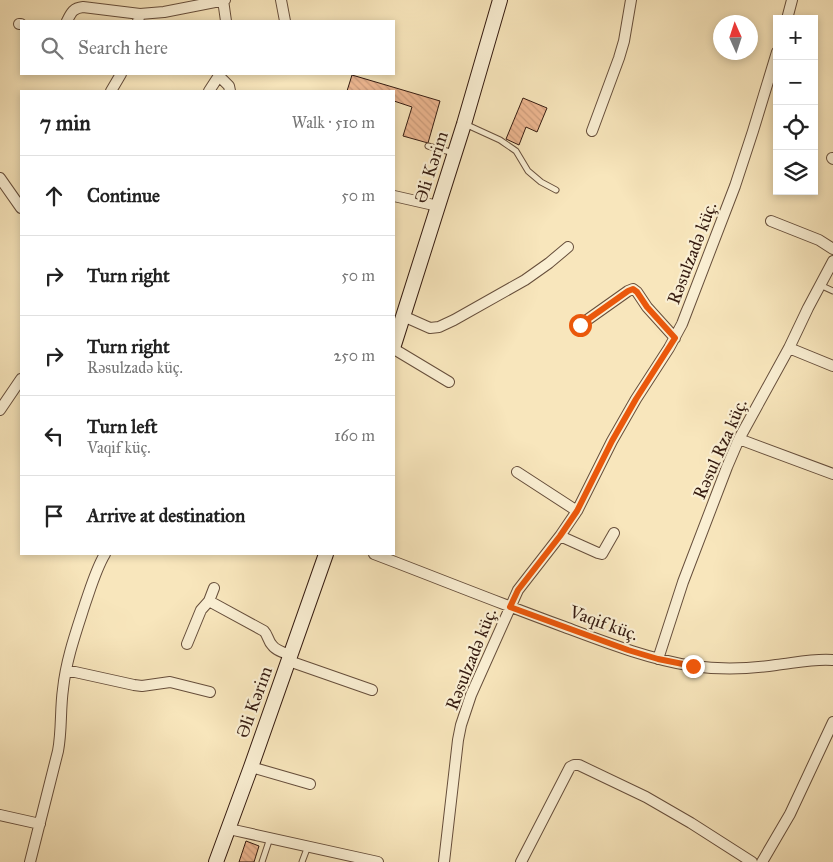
<!DOCTYPE html>
<html lang="en">
<head>
<meta charset="utf-8">
<style>
	:root { --surface:#fff; --page:#f6f6f6; --text:#222; --muted:#767676; --line:#e0e0e0 }
	body { margin:0; font-family:"IM FELL Great Primer",serif; background:var(--page); color:var(--text) }
	.controls { position:absolute; right:15px; top:15px; display:grid; overflow:hidden; border-radius:0px; box-shadow:0 2px 8px #0003 }
	.controls button { width:45px; height:45px; display:grid; place-items:center; padding:0; border:0; border-bottom:1px solid var(--line); background:var(--surface); color:var(--text); font:25px sans-serif }
	.compass { position:absolute; left:713px; top:15px; width:45px; height:45px; border-radius:50%; background:var(--surface); box-shadow:0 2px 8px #0003; rotate:357deg }
	.stop { position:absolute; width:15px; height:15px; margin:-11px; border:4px solid #ea580c; border-radius:50%; background:#fff }
	.stop.end { background:#ea580c; border-color:#fff; box-shadow:0 1px 5px #0008 }
	.list { margin:0; padding:0; list-style:none }
	h2 { display:flex; justify-content:space-between; align-items:center; height:65px; margin:0; padding:0 20px; font-size:21px }
	h2 small { font-size:16px; font-weight:400; color:var(--muted) }
	.list li { display:grid; grid-template-columns:32px 1fr auto; gap:15px; align-items:center; box-sizing:border-box; height:80px; padding:0 20px; border-top:1px solid var(--line) }
	.list b { display:block; font-size:19px; white-space:nowrap }
	.list p { margin:0; font-size:16px; white-space:nowrap; color:var(--muted) }
	.list em { font-size:16px; font-style:normal; color:var(--muted) }
	.icon { flex:none; width:28px; height:28px; fill:none; stroke:currentColor; stroke-width:2; stroke-linecap:round; stroke-linejoin:round }
	.map { position:relative; flex:none; width:833px; height:862px; overflow:hidden }
	.search { position:absolute; background:var(--surface); box-shadow:0 2px 8px #0003; left:20px; top:20px; width:375px; height:55px; display:flex; align-items:center; gap:12px; box-sizing:border-box; padding:0 18px; border-radius:0px; color:var(--muted); font-size:19px }
	.panel { position:absolute; background:var(--surface); box-shadow:0 2px 8px #0003; left:20px; top:90px; width:375px; height:465px; border-radius:0px }
	.map>svg:first-child { display:block }
	.building { fill:url(#building-back-hatch); stroke:#351b10 }
	.lines { fill:none; stroke-linecap:round; stroke-linejoin:round }
	.service-casing { stroke:#664e3b; stroke-width:7 }
	.minor-casing { stroke:#664e3b; stroke-width:12 }
	.secondary-casing { stroke:#351b10; stroke-width:16 }
	.service { stroke:#faefd3; stroke-width:5 }
	.minor { stroke:#faefd3; stroke-width:10 }
	.secondary { stroke:#faefd3; stroke-width:14 }
	.route { stroke:#ea580c; stroke-width:6 }
	.labels { text-anchor:middle; dominant-baseline:central; stroke-width:4.5; stroke-linejoin:round; paint-order:stroke }
	.street-label { font-size:18px; fill:#351b10; stroke:#faefd3 }
</style>
</head>
<body>
<div class="map">
<svg width="833" height="862" viewBox="0 0 833 862">
	<defs>
		<pattern id="building-back-hatch" width="6" height="6" patternUnits="userSpaceOnUse" patternTransform="scale(1.25)"><rect width="6" height="6" fill="#edb690"/><path d="M-1 5l2 2M0 0l6 6M5-1l2 2" fill="none" stroke="#cc9c7b"/></pattern>
	</defs>
	<rect width="100%" height="100%" fill="#f8e6bc"/>
	<filter id="stains"><feTurbulence type="fractalNoise" baseFrequency=".004" numOctaves="4"/><feColorMatrix values="0 0 0 0 .2 0 0 0 0 .09 0 0 0 0 .02 0 0 0 .5 -.17"/></filter>
	<radialGradient id="worn" r=".72"><stop offset=".6" stop-color="#630" stop-opacity="0"/><stop offset="1" stop-color="#630" stop-opacity=".3"/></radialGradient>
	<path class="building" d="M352,75L440,101L428,143L403,136L412,107L394,101V91H347Z
		M523,98L547,108L537,132L526,127L519,145L506,139Z
		M246,841L259,846L254,862H239Z"/>
	<g class="lines">
		<defs>
			<path id="service" d="M465,124L500,140L516,151L528,171L541,182L556,190
				M428,146L454,153
				M820,285L833,291
				M262,862L270,838
				M302,862L308,846"/>
			<path id="minor" d="M223,0L226,21
				M281,0L285,21
				M787,19L792,0
				M67,21C71,13 73,8 83,7L140,14
				M138,21L140,14L164,12L225,0
				M19,24H21
				M219,76L229,86L230,91
				M111,91L121,74
				M209,91L220,74
				M592,131L619,58L624,41L631,0
				M832,158L833,159
				M0,178L21,208
				M394,196L438,206
				M771,221L819,240L833,249
				M403,316L430,328L439,327L454,320L525,280L549,263L568,247
				M580,325L628,291L633,289L637,292L647,307L675,338
				M789,348L833,366
				M394,349L449,382
				M0,410L21,379
				M739,439L833,474
				M517,472L577,511
				M560,536L598,553L602,554L614,533
				M374,554C437,578 499,603 562,626C605,642 648,659 693,666C721,670 749,669 776,665C794,663 816,658 833,660
				M209,601L264,631C268,635 268,641 272,645C276,651 285,653 291,655
				M187,644L201,610L209,601L214,588
				M658,659L683,582L727,467L739,439L789,348L808,308L833,261
				M289,661L372,690
				M66,670L134,685L142,686L170,682L210,692
				M251,767L310,784
				M0,815L40,824
				M229,829L378,862
				M30,862L58,751C62,730 60,710 63,689C66,660 76,632 85,604C91,587 96,569 105,554
				M444,862L458,740L461,725L471,695L518,590L560,536L577,511L612,441L636,399L669,348L682,324L735,186L753,131L777,52
				M521,862L570,767L574,765H579L646,797L691,823L752,862
				M762,862L790,814L833,722"/>
			<path id="secondary" d="M394,345L464,124L500,0
				M216,862L251,767L326,554"/>
		</defs>
		<use href="#service" class="service-casing"/>
		<use href="#minor" class="minor-casing"/>
		<use href="#secondary" class="secondary-casing"/>
		<use href="#service" class="service"/>
		<use href="#minor" class="minor"/>
		<use href="#secondary" class="secondary"/>
	</g>
	<g class="lines">
		<path class="route" d="M580,325L628,291L633,289L637,292L647,307L675,338L636,399L612,441L577,511L560,536L518,590L510,607L628,650L658,659L693,666"/>
	</g>
	<g class="labels">
		<g class="street-label">
			<text transform="translate(431 167) rotate(-72)">Əli Kərim</text>
			<text transform="translate(692 253) rotate(-69)">Rəsulzadə küç.</text>
			<text transform="translate(720 449) rotate(-66)">Rəsul Rza küç.</text>
			<text transform="translate(604 623) rotate(20)">Vaqif küç.</text>
			<text transform="translate(471 659) rotate(-68)">Rəsulzadə küç.</text>
			<text transform="translate(254 702) rotate(-70)">Əli Kərim</text>
		</g>
	</g>
	<rect width="100%" height="100%" filter="url(#stains)"/>
	<rect width="100%" height="100%" fill="url(#worn)"/>
</svg>
<div class="controls">
<button>+</button>
<button>−</button>
<button><svg class="icon" aria-label="locate" viewBox="0 0 24 24"><circle cx="12" cy="12" r="6"/><path d="M12 2v4M12 18v4M2 12h4M18 12h4"/></svg></button>
<button><svg class="icon" aria-label="layers" viewBox="0 0 24 24"><path d="M12 4l9 5-9 5-9-5zM3 14l9 5 9-5"/></svg></button>
</div>
<svg class="compass" viewBox="-18 -18 36 36"><path d="M0-13l5 13h-10z" fill="#e53935"/><path d="M0 13l5-13h-10z" fill="#767676"/></svg>
<div class="stop" style="left:580px;top:325px"></div>
<div class="stop end" style="left:693px;top:666px"></div>
<div class="search"><svg class="icon" aria-label="search" viewBox="0 0 24 24"><circle cx="10" cy="10" r="6"/><path d="M15 15l6 6"/></svg>Search here</div>
<section class="panel">
<h2>7 min<small>Walk · 510 m</small></h2>
<ul class="list">
<li><svg class="icon" aria-label="ahead" viewBox="0 0 24 24"><path d="M12 20V5M6 11l6-6 6 6"/></svg><div><b>Continue</b></div><em>50 m</em></li>
<li><svg class="icon" aria-label="right" viewBox="0 0 24 24"><path d="M7 20v-9h11M14 6l5 5-5 5"/></svg><div><b>Turn right</b></div><em>50 m</em></li>
<li><svg class="icon" aria-label="right" viewBox="0 0 24 24"><path d="M7 20v-9h11M14 6l5 5-5 5"/></svg><div><b>Turn right</b><p>Rəsulzadə küç.</p></div><em>250 m</em></li>
<li><svg class="icon" aria-label="left" viewBox="0 0 24 24"><path d="M17 20v-9H6M10 6l-5 5 5 5"/></svg><div><b>Turn left</b><p>Vaqif küç.</p></div><em>160 m</em></li>
<li><svg class="icon" aria-label="arrive" viewBox="0 0 24 24"><path d="M6 21V4h12l-3 4 3 4H6"/></svg><div><b>Arrive at destination</b></div></li>
</ul>
</section>
</div>
</body>
</html>
